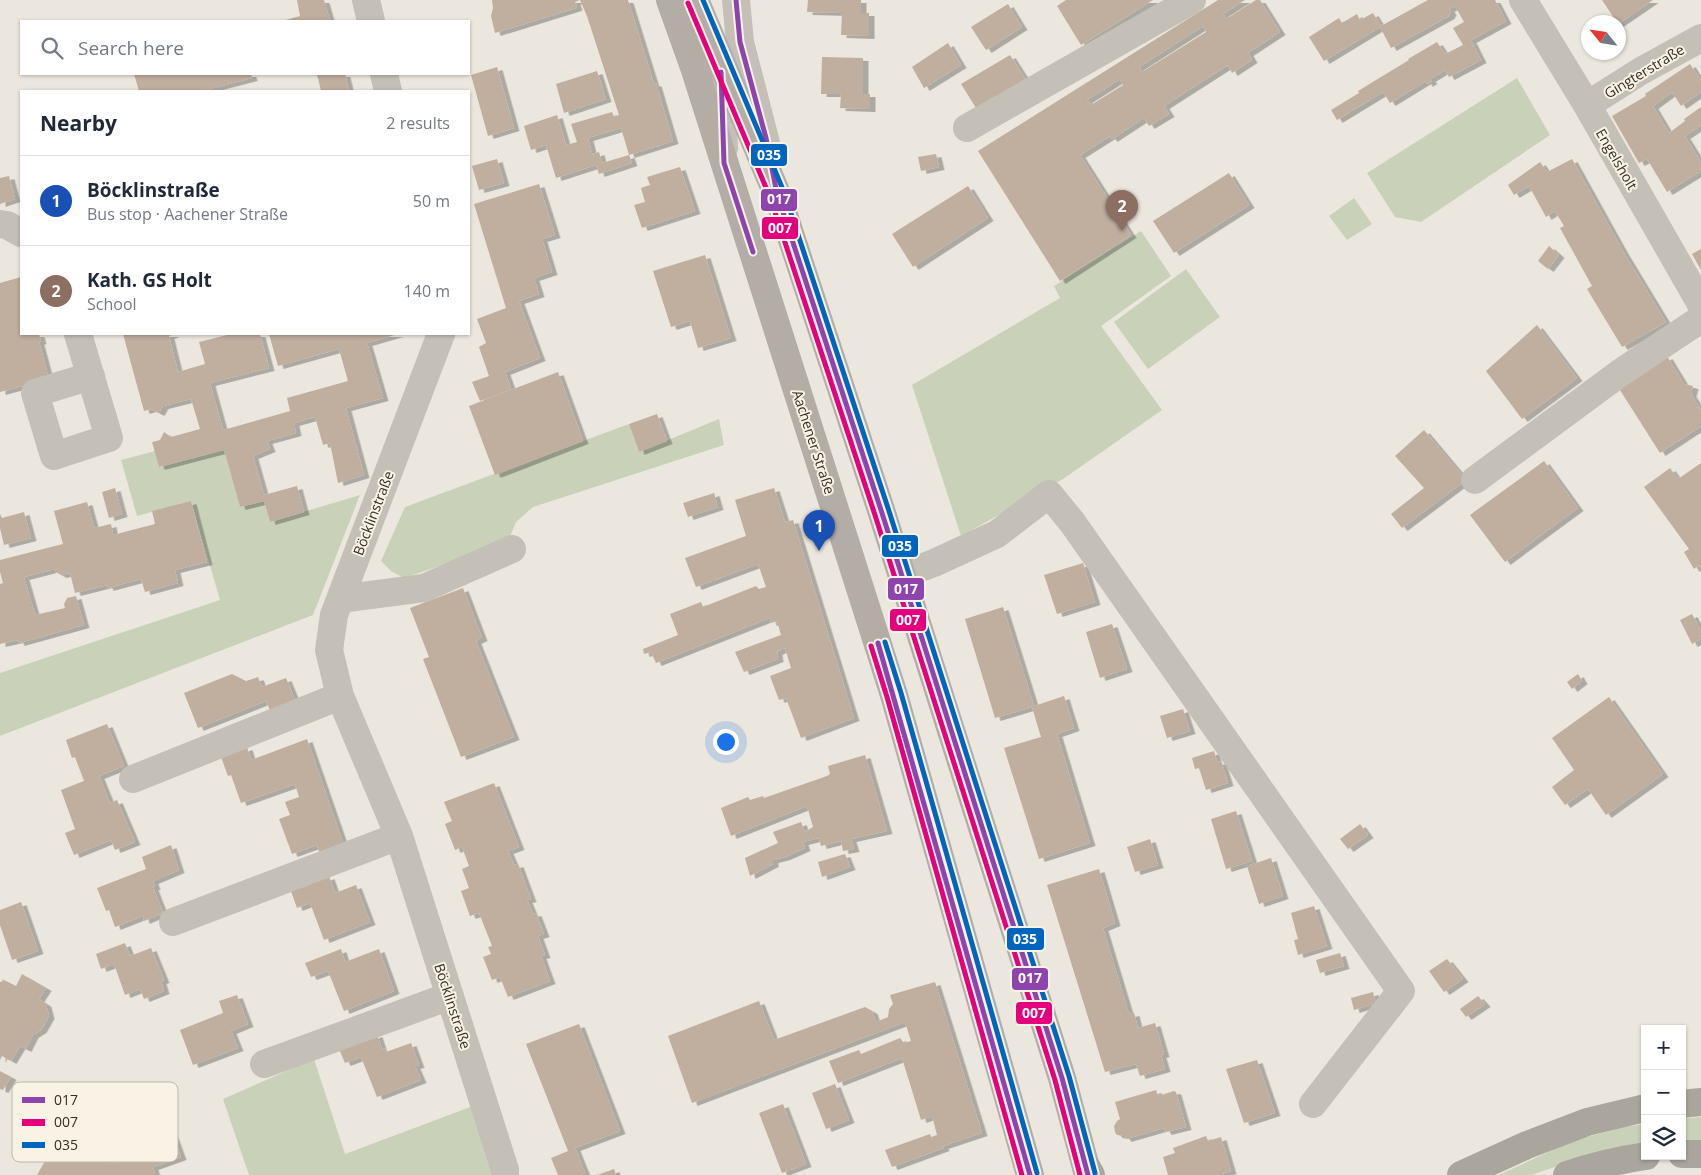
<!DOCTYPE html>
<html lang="en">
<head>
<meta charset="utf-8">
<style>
	:root { --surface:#fff; --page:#f2f2f3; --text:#1f2937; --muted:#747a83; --line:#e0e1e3; --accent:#7c3aed }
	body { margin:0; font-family:"Open Sans",sans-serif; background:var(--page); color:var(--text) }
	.controls { position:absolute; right:15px; bottom:15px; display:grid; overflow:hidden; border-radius:0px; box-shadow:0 1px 4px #0004 }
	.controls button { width:45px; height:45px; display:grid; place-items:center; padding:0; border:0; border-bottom:1px solid var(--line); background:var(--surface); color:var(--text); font:25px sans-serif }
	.compass { position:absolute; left:1581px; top:15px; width:45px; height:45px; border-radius:50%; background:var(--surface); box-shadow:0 1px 4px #0004; rotate:300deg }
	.you { position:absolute; left:725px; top:741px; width:18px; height:18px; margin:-12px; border:4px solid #fff; border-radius:50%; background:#1a73e8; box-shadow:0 0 0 8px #1a73e833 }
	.badge { display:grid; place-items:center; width:32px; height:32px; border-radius:50%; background:var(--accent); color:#fff; font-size:16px; font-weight:700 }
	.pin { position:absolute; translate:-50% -41px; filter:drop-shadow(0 1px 2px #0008) }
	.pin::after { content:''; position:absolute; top:26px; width:18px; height:15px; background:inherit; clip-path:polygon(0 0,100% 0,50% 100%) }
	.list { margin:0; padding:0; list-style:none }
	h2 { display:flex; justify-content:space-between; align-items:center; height:65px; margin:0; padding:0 20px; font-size:21px }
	h2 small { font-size:16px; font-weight:400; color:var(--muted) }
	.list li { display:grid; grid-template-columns:32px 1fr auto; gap:15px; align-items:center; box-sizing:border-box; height:90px; padding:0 20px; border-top:1px solid var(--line) }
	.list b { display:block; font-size:19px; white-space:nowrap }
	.list p { margin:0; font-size:16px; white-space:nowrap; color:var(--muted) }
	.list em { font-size:16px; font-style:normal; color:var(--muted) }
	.icon { flex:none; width:28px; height:28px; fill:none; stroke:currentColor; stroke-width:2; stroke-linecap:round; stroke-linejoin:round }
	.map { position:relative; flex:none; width:1701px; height:1175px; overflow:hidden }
	.search { position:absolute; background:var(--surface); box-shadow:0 1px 4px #0004; left:20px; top:20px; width:450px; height:55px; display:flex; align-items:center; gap:12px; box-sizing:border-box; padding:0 18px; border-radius:0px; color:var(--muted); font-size:19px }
	.panel { position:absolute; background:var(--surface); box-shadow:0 1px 4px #0004; left:20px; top:90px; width:450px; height:245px; border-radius:0px }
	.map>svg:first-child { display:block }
	.green { fill:#c9d2b8 }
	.building { fill:#c0ae9f; fill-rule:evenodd; filter:url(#shadow) }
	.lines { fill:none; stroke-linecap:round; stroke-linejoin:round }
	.minor { stroke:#c4bfb7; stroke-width:28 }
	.major { stroke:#b3ada6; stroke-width:28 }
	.highway { stroke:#aaa69d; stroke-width:28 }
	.bus-1-casing { stroke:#f9f3e5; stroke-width:9 }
	.bus-2-casing { stroke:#f9f3e5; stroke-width:9 }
	.bus-3-casing { stroke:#f9f3e5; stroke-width:9 }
	.bus-1 { stroke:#8e44ad; stroke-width:5 }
	.bus-2 { stroke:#e5007d; stroke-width:5 }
	.bus-3 { stroke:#0065bd; stroke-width:5 }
	.labels { text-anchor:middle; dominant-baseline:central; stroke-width:4; stroke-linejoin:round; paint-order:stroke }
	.street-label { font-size:14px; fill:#352d26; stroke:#f9f3e5 }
	.key { fill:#f9f3e5; stroke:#beb8ac; stroke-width:1 }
	.key-label { font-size:14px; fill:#352d26 }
	.line-badge { stroke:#f9f3e5; stroke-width:2 }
	.badge-label { font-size:14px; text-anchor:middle; font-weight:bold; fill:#fff }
</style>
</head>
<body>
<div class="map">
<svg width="1701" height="1175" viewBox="0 0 1701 1175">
	<defs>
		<filter id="shadow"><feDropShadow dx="5.5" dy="3" stdDeviation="0" flood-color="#0004"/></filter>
	</defs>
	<rect width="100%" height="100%" fill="#ebe7de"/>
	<path class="green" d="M1517,78L1550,135L1421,222L1395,217L1367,173Z
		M1354,198L1372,224L1347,240L1329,216Z
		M1141,231L1171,276L1101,326L1162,410L1063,479L961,536L912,385L1060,298L1054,286Z
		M1186,269L1220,317L1148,369L1114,322Z
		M719,419L724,445L533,507L516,522L507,543L404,578L391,571L381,561L405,507L629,424L639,452Z
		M224,450L240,507L264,501L270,522L360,495L313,615L0,736V673L220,600L191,501L137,516L121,460L155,451L159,467Z
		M314,1059L345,1154L473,1106L495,1175H249L223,1099Z
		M1701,1117V1144H1682V1119Z
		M1645,1124V1146L1611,1148L1531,1175H1499L1572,1141L1624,1127Z"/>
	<path class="building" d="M297,0H324L330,21H282L300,16Z
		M492,0H628L654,84L656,83L673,141L629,155L621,128L588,138L592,154L599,152L602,163L629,155L632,163L599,174L596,165L556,178L546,145L531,150L524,126L557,115L566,145L577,142L571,124L612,112L614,117L619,115L587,16L580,0L575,2L577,7L576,8L495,33L491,16L493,8Z
		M808,0H861V13H869V36L841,35L842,13L807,12Z
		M1066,0H1153L1081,45L1057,6Z
		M1218,0H1245L1223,14L1226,19L1256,0H1260L1280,32L1248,53L1252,60L1232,73L1228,65L1164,106L1169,114L1149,126L1144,118L1112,139L1110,136L1080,155L1131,235L1060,281L978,151ZM1203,26L1206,32L1142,72L1139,67ZM1120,79L1123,85L1091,105L1087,100Z
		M1428,0H1495L1506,21L1471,40L1481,60L1449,77L1445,70L1430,79L1432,81L1427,84L1426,81L1390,103L1383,92L1337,120L1331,110L1359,93L1358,91L1409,60L1408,59L1437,42L1445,54L1463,45L1453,28L1464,22L1455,6L1449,9L1451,12L1449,16L1391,48L1380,27L1324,61L1309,37L1339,18L1342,23L1357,14L1360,20L1373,13L1381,26Z
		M1602,0H1653L1618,24Z
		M1008,4L1022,27L986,50L971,27Z
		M948,43L961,65L924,88L912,67Z
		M1010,55L1030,86L981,116L961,84Z
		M822,57L863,58V94H870V109L840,108L841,94H821Z
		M1690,64L1701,81V92L1681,106L1672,92L1653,106L1669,133L1685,121L1684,119L1701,107V125L1685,136L1701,162V171L1667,192L1647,159L1639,163L1612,116L1646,96L1645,94Z
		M497,67L514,128L488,136L471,75Z
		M597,71L606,99L564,113L556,84Z
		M134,74H251L252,78L202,91H139Z
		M317,74H345L349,91H321Z
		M936,154L939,167L921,171L918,157Z
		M497,159L504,183L479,190L472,166Z
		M1572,159L1623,251L1666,322L1622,347L1587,289L1592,286L1560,228L1564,226L1555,211L1546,217L1529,186L1514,195L1508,185L1540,162L1547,172Z
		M680,167L695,211L642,228L634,205L645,202L641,188L650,185L647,177Z
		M1229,173L1249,205L1174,253L1153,221Z
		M9,176L15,199L0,204V178Z
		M539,184L555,235L542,239L552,272L534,278L539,294L519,301L540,358L505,372L511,389L480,401L472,382L489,376L479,347L486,343L477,319L506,308L474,204Z
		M968,186L988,218L913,267L892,234Z
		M1549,246L1559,255L1548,269L1538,261Z
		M1701,249V270L1692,254Z
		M705,255L731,338L698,348L690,321L671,327L653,271Z
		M21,277V334H39L41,341L39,342L49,379L0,392V283Z
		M1537,325L1577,378L1522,419L1486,371Z
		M123,334H174L169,336L178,372L205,364L199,342L231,334H260L269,368L210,383L223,430L290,411L287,398L348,381L339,349L278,366L269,334H398L367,343L383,398L346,408L364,475L338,483L330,443L323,445L315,417L294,423L296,433L267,441L270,449L253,456L264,495L297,486L304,512L270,522L264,501L240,507L224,450L159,467L152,442L160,440L164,432L171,437L200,429L191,399L163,406L159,413L151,409L144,411Z
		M1667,356L1684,384L1693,386L1691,394L1701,410V426L1660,453L1618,387Z
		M558,372L583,441L495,475L469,406Z
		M657,414L667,441L639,452L629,424Z
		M1424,430L1466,480L1402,528L1391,514L1424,488L1395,456Z
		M1544,461L1578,508L1505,562L1470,515Z
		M1701,463V569L1699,565L1694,569L1684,552L1689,549L1644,487L1670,468L1678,479Z
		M115,488L122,514L109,518L102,492Z
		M774,488L785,522L793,520L854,718L801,738L786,698L779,700L770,676L791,668L785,648L777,652L778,659L744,672L735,652L781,635L777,621L771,623L770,618L656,663L651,652L644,654L643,649L678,635L670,614L701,602L703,607L756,586L759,589L766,587L758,564L696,587L685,558L746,536L735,500Z
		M714,493L718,507L688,517L683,503Z
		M191,501L207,562L175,570L178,583L145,592L141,579L108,588L107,585L75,593L70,573L61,575L56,572L55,569L24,577L35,615L65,608L64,604L67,598L76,596L84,625L19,643L18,640L0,644V584L3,583L0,572V560L63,544L54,511L87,502L94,528L111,524L113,535L155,524L152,511Z
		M24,512L31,538L4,545L0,528V514L2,518Z
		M1083,563L1095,602L1057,614L1044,575Z
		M463,588L482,638L476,641L514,737L461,757L423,659L429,657L410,608Z
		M1003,607L1034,706L1064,696L1074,728L1057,734L1090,843L1039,859L1004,748L1041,737L1037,724L1032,707L995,718L965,619Z
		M1692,614L1701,631V639L1692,644L1680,620Z
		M1112,624L1127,669L1100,678L1086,632Z
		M232,674L246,681L258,677L262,687L286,678L297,705L272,715L266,701L198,728L184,693Z
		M1578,674L1582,681L1572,689L1567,682Z
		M1609,697L1663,774L1606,815L1588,789L1565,805L1552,787L1574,770L1552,738Z
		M1183,709L1190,731L1167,738L1160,716Z
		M107,724L124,766L99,776L110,803L117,800L135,842L115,850L111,840L74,855L65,833L75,829L61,790L84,781L75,757L72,758L66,740Z
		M307,739L345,849L321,858L317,845L292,854L279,819L290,815L285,802L299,797L295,784L241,803L231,775L228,776L221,757L247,747L251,760Z
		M1214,751L1217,762L1221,761L1228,783L1206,790L1199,768L1195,769L1192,758Z
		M865,755L887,831L851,839L854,849L843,851L841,841L821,846L819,838L803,842L805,848L785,857L773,860V864L750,876L745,858L778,843L773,832L801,822L805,832L813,827L807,806L731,836L721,808L748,797L750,800L763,796L764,798L827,776L830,774L828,766Z
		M494,783L519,847L508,851L514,865L518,864L531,899L527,900L533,914L536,913L544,934L538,936L545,955L541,956L550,981L508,997L500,977L492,980L483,957L491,954L488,947L492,946L479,913L470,916L461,891L469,888L462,869L469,866L462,847L455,850L445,824L452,821L444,802Z
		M1236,811L1252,861L1226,869L1211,819Z
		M1360,824L1368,835L1348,849L1340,839Z
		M1150,839L1158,865L1135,872L1127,847Z
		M171,845L179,870L153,881L155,887H153L163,913L144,921L143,916L115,927L109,910L106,911L97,888L146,869L142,857Z
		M845,854L850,867L822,877L818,862Z
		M1271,858L1283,896L1259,904L1247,866Z
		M1099,869L1115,923L1103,928L1129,1014L1134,1013L1138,1028L1155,1023L1164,1054L1161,1055L1165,1069L1140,1076L1136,1064L1105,1072L1047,885Z
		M329,876L335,893L356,885L370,922L324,940L310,903L297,908L291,891Z
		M21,902L38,951L12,960L0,925V910Z
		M1314,906L1327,946L1298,955L1294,940L1298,939L1291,913Z
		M125,943L130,956L151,948L164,980L161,981L164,991L144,999L140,989L125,995L114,964L101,969L96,954Z
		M341,949L345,962L379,949L394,991L344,1011L328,971L311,977L305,963Z
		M1340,953L1344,966L1320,973L1316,960Z
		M1447,959L1463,979L1444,992L1429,971Z
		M22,974L46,988L39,999L46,1004L49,1016L41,1030L33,1035L26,1049L20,1046L11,1061L2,1056L0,1060V982L3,981L2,979L16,986Z
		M935,982L982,1133L943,1146L944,1148L892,1167L885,1150L930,1134L931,1137L937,1135L932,1116L921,1120L902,1058L838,1083L829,1061L859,1050L861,1054L900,1038L904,1043L911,1041L905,1022L692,1103L668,1036L759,1001L774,1040L865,1007L872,1011L876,1022L888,1017L889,1009L893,1004L890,995Z
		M1373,992L1376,1003L1354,1010L1351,998Z
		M237,995L248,1024L231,1031L238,1048L193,1065L180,1030L223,1013L219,1001Z
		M1478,996L1485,1004L1466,1017L1460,1009Z
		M579,1024L620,1131L575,1148L585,1173L579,1175H558L551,1158L568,1151L526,1044Z
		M377,1034L382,1049L385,1048L386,1052L411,1043L419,1065L415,1066L421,1080L377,1097L361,1057L345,1063L339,1049Z
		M1257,1060L1275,1113L1244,1123L1226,1069Z
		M0,1071L11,1077L3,1090L0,1089Z
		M835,1084L849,1120L826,1129L812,1093Z
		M1156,1090L1158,1096L1174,1091L1176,1092L1186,1127L1166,1132L1164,1128L1126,1139L1124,1136L1117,1135L1115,1132L1114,1126L1117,1121L1120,1119L1115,1102Z
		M783,1104L806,1164L782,1173L759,1113Z
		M69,1119L94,1133L84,1150L93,1154L106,1151L111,1164L127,1158L123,1146L171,1129L181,1157L153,1167L155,1174L154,1175H37Z
		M1206,1136L1208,1141L1221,1137L1231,1171L1217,1175H1168L1163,1157L1175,1153L1173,1148Z
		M614,1169L616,1175H597Z"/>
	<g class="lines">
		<path class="minor" d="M366,0L371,21
			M736,0L740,42L768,151
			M1523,0L1587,105L1701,304
			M721,63L724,148
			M384,74L388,91
			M1587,105L1641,71L1701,38
			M967,128L1192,0
			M0,224L7,225L21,233
			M78,334L109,438L54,456L35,393L91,376
			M441,334L334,615L329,650L340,696L399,836L505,1170V1175
			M1475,480L1620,373L1701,319
			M902,575L934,563L997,534L1049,494L1072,522L1401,991L1313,1104
			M340,599L424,588L512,549
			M133,779L340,696
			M173,922L399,836
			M264,1064L450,996"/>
		<path class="major" d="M670,0L694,67L894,695L1030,1175
			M695,0L777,194L881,510L949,724L1062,1078L1088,1175"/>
		<path class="highway" d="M1682,1104L1701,1102
			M1682,1154H1701
			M1087,1168L1091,1175
			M1461,1175L1527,1145L1587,1122L1645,1108
			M1567,1175C1593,1166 1618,1160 1646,1156"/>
		<defs>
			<path id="bus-1" d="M736,0L740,42L766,138L777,194L881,510L1062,1078L1088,1175
				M721,72L724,163L753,252
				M878,643L1030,1175"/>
			<path id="bus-2" d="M688,3L770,197L874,512L1055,1080L1080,1175
				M871,646L887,697L1022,1175"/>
			<path id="bus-3" d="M703,0L784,192L888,508L1069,1076L1095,1173
				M885,642L901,693L1037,1173"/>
		</defs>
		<use href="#bus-1" class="bus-1-casing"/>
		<use href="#bus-2" class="bus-2-casing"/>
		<use href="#bus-3" class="bus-3-casing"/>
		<use href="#bus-1" class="bus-1"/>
		<use href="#bus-2" class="bus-2"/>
		<use href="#bus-3" class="bus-3"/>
	</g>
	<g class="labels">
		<g class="street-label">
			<text transform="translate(1644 71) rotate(-31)">Gingterstraße</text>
			<text transform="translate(1617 159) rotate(60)">Engelsholt</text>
			<text transform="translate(814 442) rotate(72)">Aachener Straße</text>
			<text transform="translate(373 513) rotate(-69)">Böcklinstraße</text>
			<text transform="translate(453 1006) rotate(72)">Böcklinstraße</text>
		</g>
	</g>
	<rect x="12" y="1082" width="166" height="80" rx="8" class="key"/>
	<rect x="22" y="1097" width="23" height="6" fill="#8e44ad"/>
	<rect x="22" y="1119" width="23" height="7" fill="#e5007d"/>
	<rect x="22" y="1142" width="23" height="6" fill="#0065bd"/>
	<g class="key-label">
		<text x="54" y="1105">017</text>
		<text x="54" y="1127">007</text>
		<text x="54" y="1150">035</text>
	</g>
	<g class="line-badge">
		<rect x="750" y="143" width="38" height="24" rx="5" fill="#0065bd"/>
		<rect x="760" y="188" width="38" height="24" rx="5" fill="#8e44ad"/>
		<rect x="761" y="216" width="38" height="24" rx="5" fill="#e5007d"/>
		<rect x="881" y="534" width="38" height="24" rx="5" fill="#0065bd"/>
		<rect x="887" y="577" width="38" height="24" rx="5" fill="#8e44ad"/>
		<rect x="889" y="608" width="38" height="24" rx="5" fill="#e5007d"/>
		<rect x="1006" y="927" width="39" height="24" rx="5" fill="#0065bd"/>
		<rect x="1011" y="967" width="38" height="24" rx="5" fill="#8e44ad"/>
		<rect x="1015" y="1001" width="38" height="24" rx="5" fill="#e5007d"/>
	</g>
	<g class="badge-label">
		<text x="769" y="160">035</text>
		<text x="779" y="204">017</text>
		<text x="780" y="233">007</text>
		<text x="900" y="551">035</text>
		<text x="906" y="594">017</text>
		<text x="908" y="625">007</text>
		<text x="1025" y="944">035</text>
		<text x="1030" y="983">017</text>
		<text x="1034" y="1018">007</text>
	</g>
</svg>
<div class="controls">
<button>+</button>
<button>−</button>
<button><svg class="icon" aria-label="layers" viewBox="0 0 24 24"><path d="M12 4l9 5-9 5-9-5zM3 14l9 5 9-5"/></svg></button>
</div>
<svg class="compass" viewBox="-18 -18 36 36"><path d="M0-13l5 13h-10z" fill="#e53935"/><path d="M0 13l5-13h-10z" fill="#747a83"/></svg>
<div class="you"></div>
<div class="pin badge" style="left:819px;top:551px;background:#1a4fb4">1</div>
<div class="pin badge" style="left:1122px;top:231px;background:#8d6e63">2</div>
<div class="search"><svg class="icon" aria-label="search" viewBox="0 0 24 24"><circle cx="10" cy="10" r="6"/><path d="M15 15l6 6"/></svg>Search here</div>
<section class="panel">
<h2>Nearby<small>2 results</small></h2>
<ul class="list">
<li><span class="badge" style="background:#1a4fb4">1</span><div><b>Böcklinstraße</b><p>Bus stop · Aachener Straße</p></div><em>50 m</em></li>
<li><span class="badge" style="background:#8d6e63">2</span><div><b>Kath. GS Holt</b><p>School</p></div><em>140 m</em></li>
</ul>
</section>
</div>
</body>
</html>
